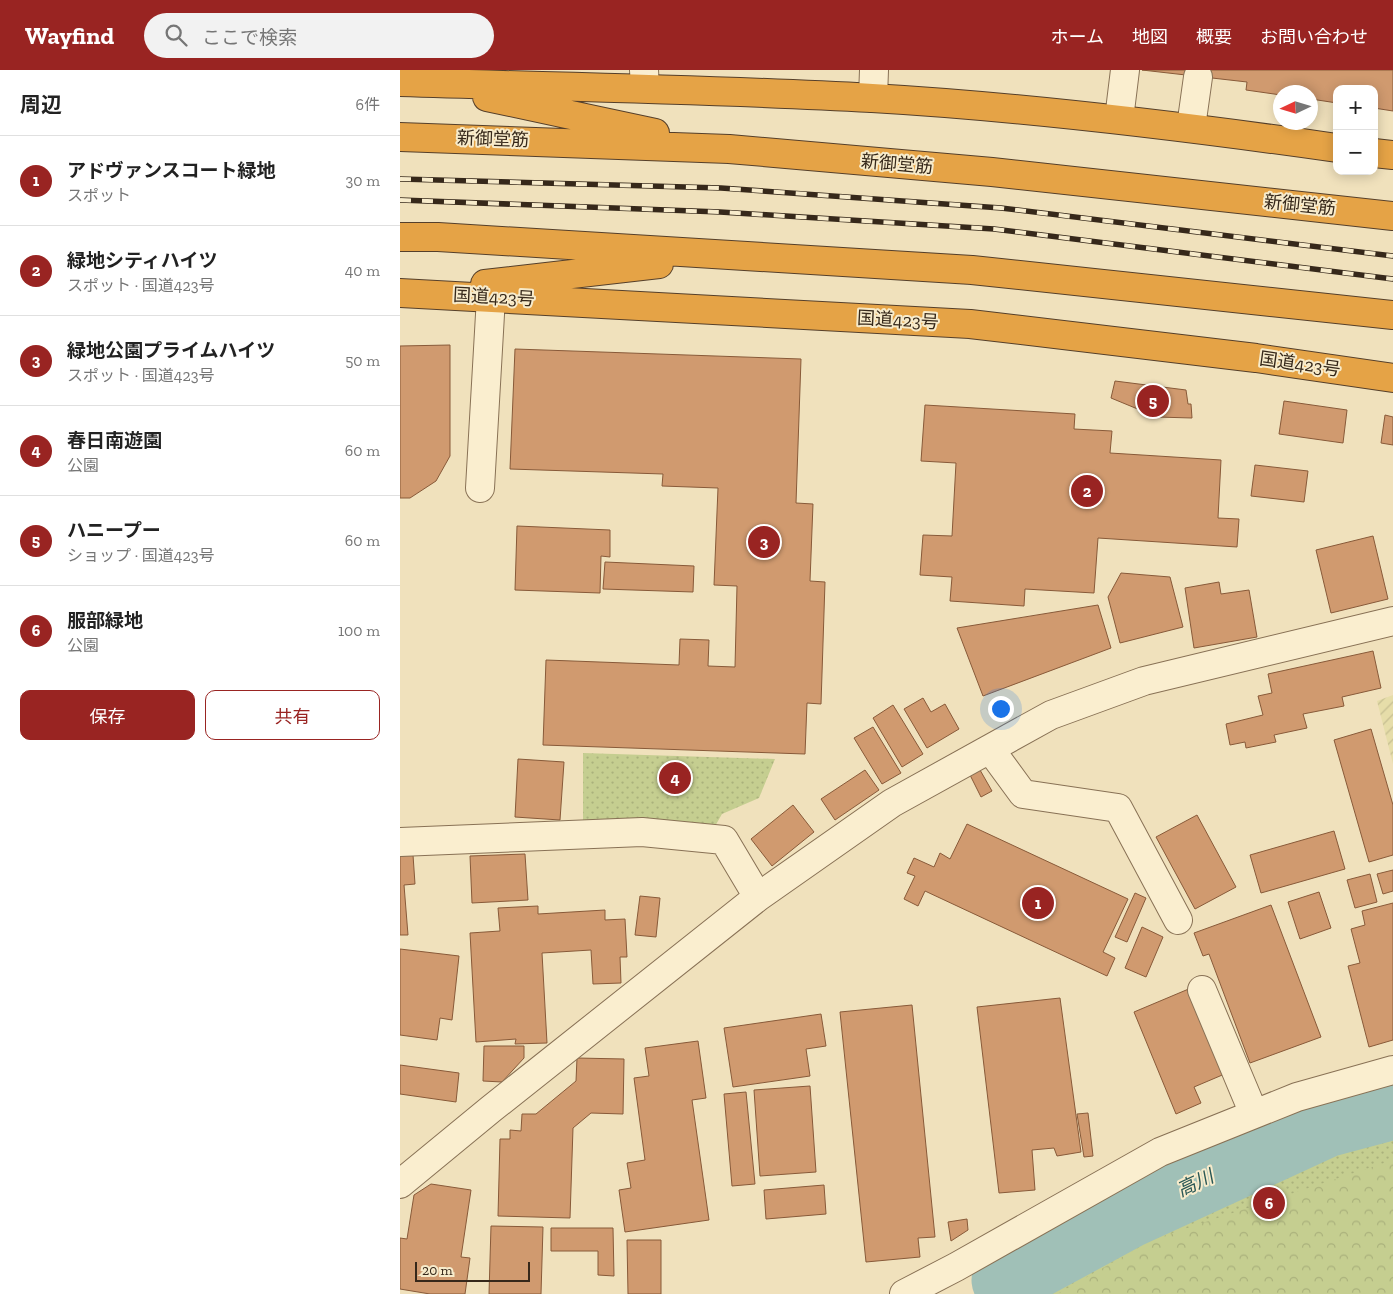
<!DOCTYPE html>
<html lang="ja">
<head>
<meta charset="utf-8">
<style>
	:root { --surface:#fff; --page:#f2f2f2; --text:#222; --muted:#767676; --line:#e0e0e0; --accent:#992422 }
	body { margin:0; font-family:"Zilla Slab","Noto Sans JP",serif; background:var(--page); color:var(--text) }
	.controls { position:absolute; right:15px; top:15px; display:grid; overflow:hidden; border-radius:10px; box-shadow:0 2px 12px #0003 }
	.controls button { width:45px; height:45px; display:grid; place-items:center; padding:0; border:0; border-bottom:1px solid var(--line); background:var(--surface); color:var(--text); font:25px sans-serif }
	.compass { position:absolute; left:873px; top:15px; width:45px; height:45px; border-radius:50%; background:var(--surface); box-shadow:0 2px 12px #0003; rotate:266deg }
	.scale { position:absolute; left:15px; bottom:12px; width:115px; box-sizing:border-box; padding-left:5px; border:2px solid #36281a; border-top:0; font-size:14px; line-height:18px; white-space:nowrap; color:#36281a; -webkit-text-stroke:4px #f7ebcb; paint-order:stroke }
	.you { position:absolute; left:600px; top:638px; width:18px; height:18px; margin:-12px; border:4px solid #fff; border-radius:50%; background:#1a73e8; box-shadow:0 0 0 8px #1a73e833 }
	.badge { display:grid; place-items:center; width:32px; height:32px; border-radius:50%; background:var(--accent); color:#fff; font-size:16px; font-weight:700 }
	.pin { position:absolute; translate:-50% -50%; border:2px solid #fff; box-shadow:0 1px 5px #0006 }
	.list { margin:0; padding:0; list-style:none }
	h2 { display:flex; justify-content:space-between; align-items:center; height:65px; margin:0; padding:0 20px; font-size:21px }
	h2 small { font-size:16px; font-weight:400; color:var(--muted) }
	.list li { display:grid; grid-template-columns:32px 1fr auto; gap:15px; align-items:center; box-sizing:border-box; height:90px; padding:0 20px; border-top:1px solid var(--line) }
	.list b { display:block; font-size:19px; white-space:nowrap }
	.list p { margin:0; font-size:16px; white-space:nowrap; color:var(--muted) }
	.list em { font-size:16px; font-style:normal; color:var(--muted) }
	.actions { display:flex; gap:10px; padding:15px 20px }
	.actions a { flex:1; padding:11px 0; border:1px solid var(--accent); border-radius:10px; text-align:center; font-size:18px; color:var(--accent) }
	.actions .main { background:var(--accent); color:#fff }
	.icon { flex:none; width:28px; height:28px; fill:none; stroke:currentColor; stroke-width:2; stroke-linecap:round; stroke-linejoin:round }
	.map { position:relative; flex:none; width:993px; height:1224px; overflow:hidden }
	header { display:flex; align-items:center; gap:30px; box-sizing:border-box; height:70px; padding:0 25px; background:var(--accent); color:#fff }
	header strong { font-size:24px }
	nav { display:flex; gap:28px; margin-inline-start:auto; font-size:18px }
	.search { width:350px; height:45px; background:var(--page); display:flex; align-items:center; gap:12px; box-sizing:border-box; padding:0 18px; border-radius:28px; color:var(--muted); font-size:19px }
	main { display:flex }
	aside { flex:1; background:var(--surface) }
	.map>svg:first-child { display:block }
	.farmland { fill:url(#farmland-furrows) }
	.grass { fill:url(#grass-dots) }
	.forest { fill:url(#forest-crowns) }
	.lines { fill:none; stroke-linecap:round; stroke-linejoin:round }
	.river { stroke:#a0c0b7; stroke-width:69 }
	.building { fill:#d09a6f; stroke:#885a39 }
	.minor-casing { stroke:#887155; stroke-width:30 }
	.highway-casing { stroke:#553f2a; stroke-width:30 }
	.minor { stroke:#faeecf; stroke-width:28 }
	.highway { stroke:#e5a346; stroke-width:28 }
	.rail-casing { stroke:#36281a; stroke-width:5.5 }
	.rail { stroke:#f7ebcb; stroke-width:4; stroke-dasharray:11; stroke-linecap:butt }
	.labels { text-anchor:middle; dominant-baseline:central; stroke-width:4; stroke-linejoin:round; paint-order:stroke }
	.street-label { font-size:18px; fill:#36281a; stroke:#f7ebcb }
	.water-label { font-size:19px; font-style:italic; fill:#295755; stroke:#f7ebcb }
</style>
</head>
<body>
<header>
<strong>Wayfind</strong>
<div class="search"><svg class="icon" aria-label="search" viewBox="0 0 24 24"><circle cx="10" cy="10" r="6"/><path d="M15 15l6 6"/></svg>ここで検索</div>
<nav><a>ホーム</a><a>地図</a><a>概要</a><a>お問い合わせ</a></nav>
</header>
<main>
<aside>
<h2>周辺<small>6件</small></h2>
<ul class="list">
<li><span class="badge">1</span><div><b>アドヴァンスコート緑地</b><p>スポット</p></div><em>30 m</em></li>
<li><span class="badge">2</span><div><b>緑地シティハイツ</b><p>スポット · 国道423号</p></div><em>40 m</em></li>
<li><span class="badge">3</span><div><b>緑地公園プライムハイツ</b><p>スポット · 国道423号</p></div><em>50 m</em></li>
<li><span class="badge">4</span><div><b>春日南遊園</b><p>公園</p></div><em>60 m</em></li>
<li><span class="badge">5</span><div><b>ハニープー</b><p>ショップ · 国道423号</p></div><em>60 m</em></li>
<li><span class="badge">6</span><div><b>服部緑地</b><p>公園</p></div><em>100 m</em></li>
</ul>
<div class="actions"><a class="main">保存</a><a>共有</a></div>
</aside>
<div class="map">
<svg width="993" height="1224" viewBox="0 0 993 1224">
	<defs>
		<pattern id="farmland-furrows" width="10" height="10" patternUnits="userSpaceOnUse" patternTransform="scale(1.25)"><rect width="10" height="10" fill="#e6dda9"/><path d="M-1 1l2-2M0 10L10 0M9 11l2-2" fill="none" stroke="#c6be91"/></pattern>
		<pattern id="grass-dots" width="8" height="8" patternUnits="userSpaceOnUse" patternTransform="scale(1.25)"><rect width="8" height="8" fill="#c5ce90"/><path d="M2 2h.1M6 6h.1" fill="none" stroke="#aab17c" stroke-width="1.8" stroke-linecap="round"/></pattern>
		<pattern id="forest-crowns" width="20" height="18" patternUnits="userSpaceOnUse" patternTransform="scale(1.25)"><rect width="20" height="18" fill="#c5ce90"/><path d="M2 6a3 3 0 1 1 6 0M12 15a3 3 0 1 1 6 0" fill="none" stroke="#aab17c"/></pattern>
	</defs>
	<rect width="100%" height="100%" fill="#f0e1bc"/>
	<path class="farmland" d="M993,625V694L977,631Z"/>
	<path class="grass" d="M183,683L375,689L359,728L322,744L314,758L183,752Z
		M993,1021V1224H587L903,1043Z"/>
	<path class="forest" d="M993,1090V1224H657L754,1169Z"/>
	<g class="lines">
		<path class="river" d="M606,1210L728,1144L926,1053L993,1035"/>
	</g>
	<path class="building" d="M742,0H993V41L974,38V19H937V33L911,29V22H881V25L846,20L847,12Z
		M50,275V386L36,411L10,428H0V276Z
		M115,279L401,289L396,433L413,434L410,511L425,512L421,634L407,633L405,684L143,675L146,590L279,595L280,569L309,570L308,596L335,597L337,516L314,515L318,418L262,416L263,404L110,399Z
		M715,311L786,320L788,334H791L792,348L757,347L711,328Z
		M884,331L947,340L943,373L879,364Z
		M525,335L675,344L674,359L712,361L710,383L821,390L818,448L839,449L837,477L698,468L694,523L625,519L624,536L550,531L552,507L520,505L523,465L552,466L556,393L521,391Z
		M985,345L993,347V375L981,373Z
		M855,395L908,401L904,432L851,426Z
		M117,456L210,460V487L201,486L200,523L115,520Z
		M973,466L988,529L931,543L916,480Z
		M205,492L294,496L293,522L203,519Z
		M721,503L770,507L783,557L720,573L708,527Z
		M819,512L821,524L849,520L857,567L794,578L785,518Z
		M698,535L711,578L583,626L557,558Z
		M973,581L981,618L942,627L944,636L903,644L907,658L874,665L876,672L846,678L845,672L830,675L826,654L863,645L858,626L872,623L868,604Z
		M523,628L531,642L545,634L559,659L527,678L504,639Z
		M493,635L523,684L502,697L473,648Z
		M473,657L501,703L482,714L454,668Z
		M971,659L993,735V785L969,792L934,670Z
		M118,689L164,692L160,750L115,747Z
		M465,700L479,720L435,750L421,729Z
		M580,700L592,721L581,727L570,705Z
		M393,735L414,762L372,796L351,769Z
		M797,745L836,817L795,839L756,767Z
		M567,754L728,829L703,882L715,888L707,906L525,821L518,836L504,829L515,806L507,803L514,788L534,797L540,783L550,789Z
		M934,761L945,799L861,823L850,785Z
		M125,784L128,830L72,833L70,786Z
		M13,785L15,814L4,815L8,865H0V786Z
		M993,800V821L983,824L977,804Z
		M970,804L977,832L955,838L947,810Z
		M919,822L931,858L900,869L888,832Z
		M735,823L746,828L727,872L715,867Z
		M240,826L260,828L256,867L235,865Z
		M993,833V970L969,977L948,896L960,893L951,859L965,855L962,841Z
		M871,835L921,967L850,993L809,884L803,886L794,863Z
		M138,836V844L205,840V850L225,849L227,887H220L221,913L193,914L191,880L142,883L147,973L115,974L116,969L76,972L70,863L100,861L98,838Z
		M742,857L763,867L746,907L725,898Z
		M0,879L59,886L52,950L40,948L37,970L0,965Z
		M791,918L827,1003L794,1017L801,1033L776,1044L734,942Z
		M660,928L681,1082L657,1086L654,1078L632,1080L635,1120L599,1123L577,937Z
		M512,935L535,1167L518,1168L520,1187L466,1192L440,942Z
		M421,944L426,976L406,979L410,1006L333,1017L324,958Z
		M298,971L306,1028L292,1030L309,1150L225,1162L219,1120L231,1118L227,1093L245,1090L234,1008L249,1006L245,978Z
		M84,976H124V988L102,1012L83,1011Z
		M177,988L224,989L223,1044L191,1043L173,1058L170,1148L98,1146L100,1069H110V1060L121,1061L122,1044H136L176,1011Z
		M0,995L59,1003L56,1032L0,1024Z
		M410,1016L416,1102L360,1106L354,1020Z
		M346,1022L355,1114L332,1116L324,1024Z
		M688,1043L693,1086L684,1087L677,1044Z
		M31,1114L71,1120L61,1187L70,1188L65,1224H30L0,1219V1168L7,1169L14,1125Z
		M424,1115L426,1144L366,1149L364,1120Z
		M567,1149L568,1160L551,1171L548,1152Z
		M91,1156L143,1157L141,1224H89Z
		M151,1158H213L214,1206L198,1205V1181H151Z
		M227,1170H261V1224H228Z"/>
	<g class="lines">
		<defs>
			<path id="minor" d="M244,0L245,18
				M473,28L474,0
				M719,49L725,0
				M791,57L798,7
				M80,418L91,227
				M590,679L623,724L718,738L778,850
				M0,772L242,762L324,770L358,827
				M802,920L854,1044
				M0,1114L91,1039L358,827L492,733L651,645L744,611L993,551
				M504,1224L556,1197L760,1082L897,1027L993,1000"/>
			<path id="highway" d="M0,12C157,17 315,19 472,28C628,37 782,56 937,78
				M87,27L255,63
				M0,67L329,79L592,102L993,146
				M974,83L993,85
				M0,167H38L572,200L993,245
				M85,214L259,194
				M0,223L570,254L856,288L993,308"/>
		</defs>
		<use href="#minor" class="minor-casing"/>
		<use href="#highway" class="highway-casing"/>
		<use href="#minor" class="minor"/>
		<use href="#highway" class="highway"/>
		<defs>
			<path id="rail" d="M0,109L321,118L601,138L993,186
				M0,130L320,142L594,159L993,209"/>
		</defs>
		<use href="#rail" class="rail-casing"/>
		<use href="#rail" class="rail"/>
	</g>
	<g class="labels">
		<g class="street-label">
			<text transform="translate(93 69) rotate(2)">新御堂筋</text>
			<text transform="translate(497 94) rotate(5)">新御堂筋</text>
			<text transform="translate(900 135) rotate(6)">新御堂筋</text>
			<text transform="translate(94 227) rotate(3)">国道423号</text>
			<text transform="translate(498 250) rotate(3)">国道423号</text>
			<text transform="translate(900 294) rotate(8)">国道423号</text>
		</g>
		<g class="water-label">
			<text transform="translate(795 1113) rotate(-25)">高川</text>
		</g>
	</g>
</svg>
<div class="controls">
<button>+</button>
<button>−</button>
</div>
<svg class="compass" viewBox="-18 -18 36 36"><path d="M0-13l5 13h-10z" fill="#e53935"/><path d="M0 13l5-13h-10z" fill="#767676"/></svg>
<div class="scale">20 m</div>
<div class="you"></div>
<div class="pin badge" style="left:638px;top:833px">1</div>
<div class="pin badge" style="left:687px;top:421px">2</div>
<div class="pin badge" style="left:364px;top:472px">3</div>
<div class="pin badge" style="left:275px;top:708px">4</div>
<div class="pin badge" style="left:753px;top:331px">5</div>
<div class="pin badge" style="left:869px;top:1133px">6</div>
</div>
</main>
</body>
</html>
